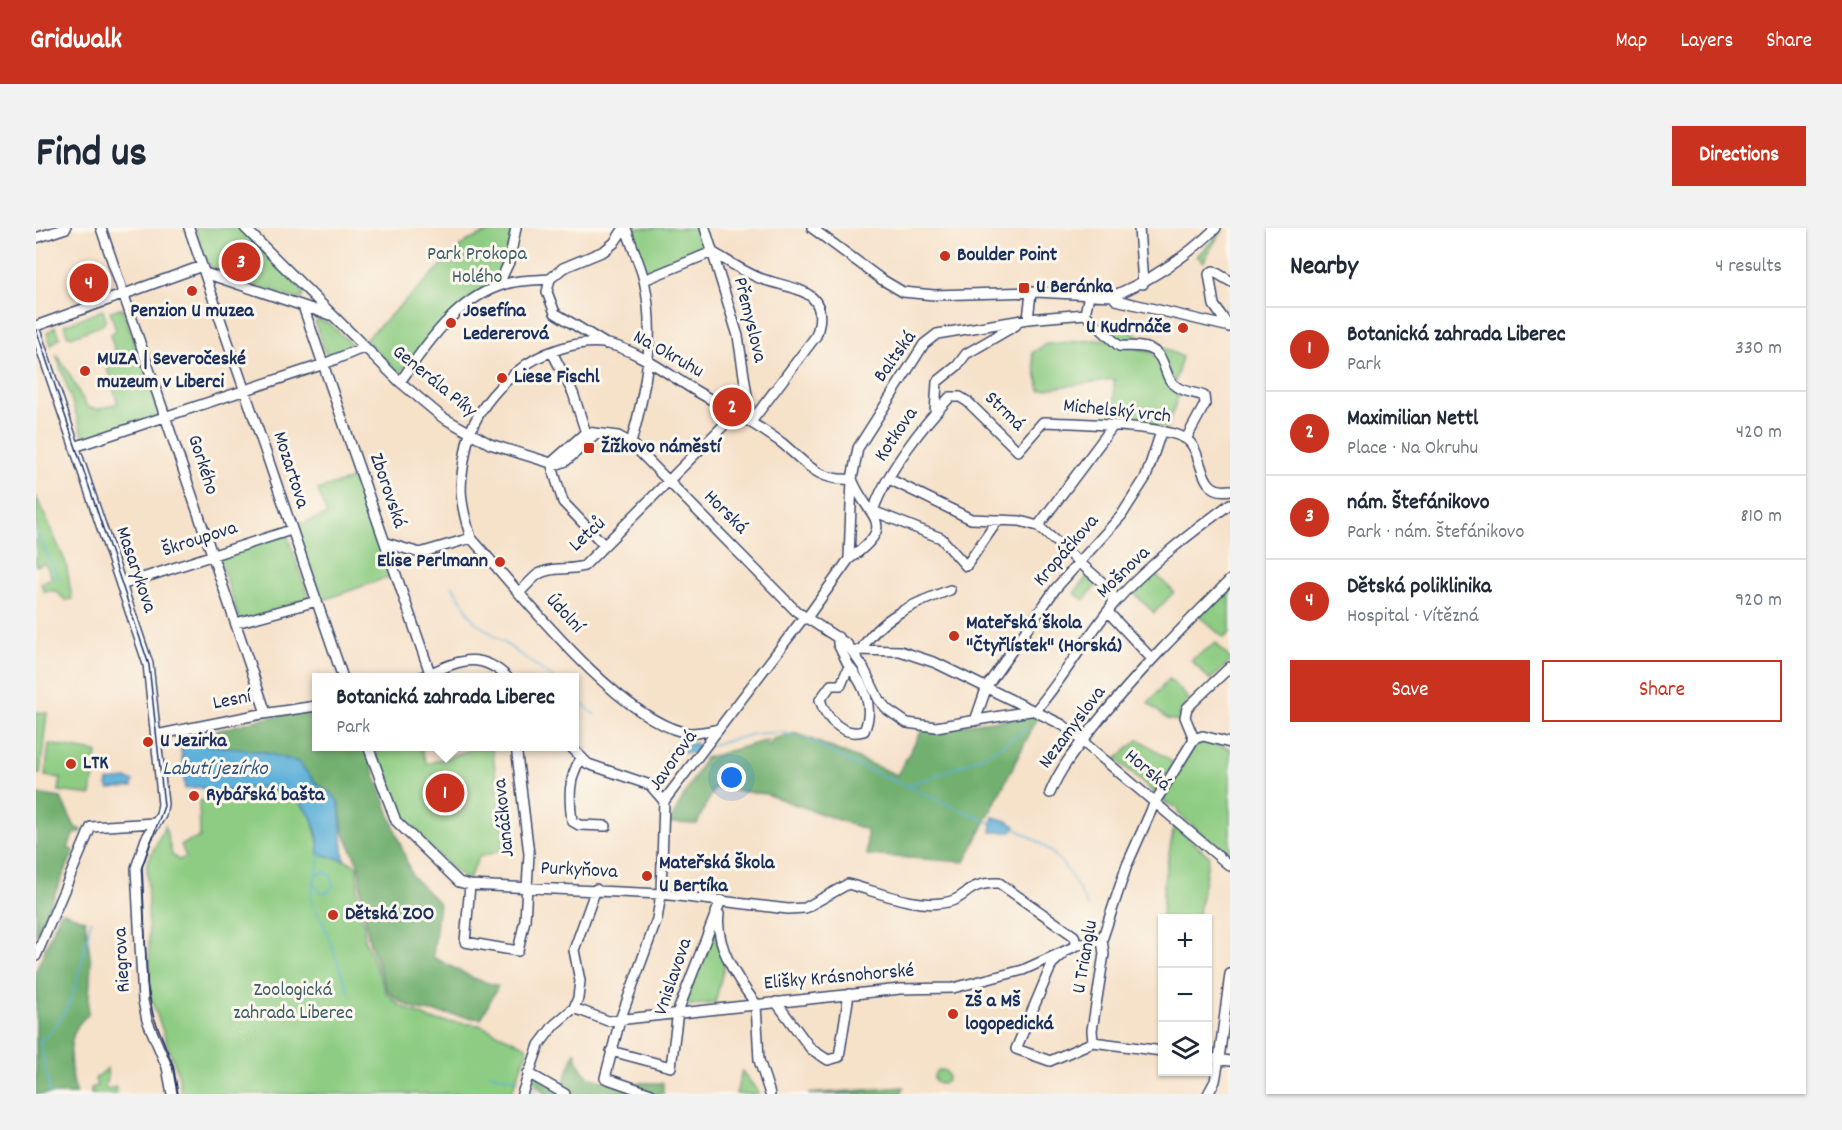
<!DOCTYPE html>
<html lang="en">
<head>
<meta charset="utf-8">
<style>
	:root { --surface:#fff; --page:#f2f2f3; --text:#1f2937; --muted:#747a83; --line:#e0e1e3; --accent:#c8321e }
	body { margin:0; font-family:Dekko,sans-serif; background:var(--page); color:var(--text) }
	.controls { position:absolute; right:18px; bottom:18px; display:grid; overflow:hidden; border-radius:0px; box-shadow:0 2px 4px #0004 }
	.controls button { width:54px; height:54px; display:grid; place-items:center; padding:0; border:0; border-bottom:2px solid var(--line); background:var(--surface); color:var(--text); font:30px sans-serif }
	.you { position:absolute; left:696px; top:550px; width:21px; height:21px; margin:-15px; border:4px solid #fff; border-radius:50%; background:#1a73e8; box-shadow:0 0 0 9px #1a73e833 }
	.badge { display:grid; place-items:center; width:39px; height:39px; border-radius:50%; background:var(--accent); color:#fff; font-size:20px; font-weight:700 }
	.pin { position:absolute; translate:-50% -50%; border:3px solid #fff; box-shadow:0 2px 6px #0006 }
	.popup { position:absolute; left:276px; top:445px; width:267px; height:78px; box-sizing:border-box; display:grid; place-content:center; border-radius:0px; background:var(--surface); filter:drop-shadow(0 2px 4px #0005); font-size:20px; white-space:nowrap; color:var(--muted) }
	.popup b { font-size:22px; color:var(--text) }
	.popup::after { content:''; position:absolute; left:50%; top:100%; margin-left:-12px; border:12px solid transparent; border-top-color:var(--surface) }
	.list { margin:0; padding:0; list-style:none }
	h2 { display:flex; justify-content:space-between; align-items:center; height:78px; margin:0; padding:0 24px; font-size:26px }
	h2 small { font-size:20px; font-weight:400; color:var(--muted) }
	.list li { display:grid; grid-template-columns:39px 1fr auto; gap:18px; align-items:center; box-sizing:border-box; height:84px; padding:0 24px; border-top:2px solid var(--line) }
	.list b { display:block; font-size:22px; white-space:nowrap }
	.list p { margin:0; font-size:20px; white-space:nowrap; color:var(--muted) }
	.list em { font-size:20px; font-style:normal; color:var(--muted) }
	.actions { display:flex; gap:12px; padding:18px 24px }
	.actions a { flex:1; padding:14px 0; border:2px solid var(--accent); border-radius:0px; text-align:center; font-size:21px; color:var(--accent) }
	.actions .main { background:var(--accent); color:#fff }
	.icon { flex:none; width:33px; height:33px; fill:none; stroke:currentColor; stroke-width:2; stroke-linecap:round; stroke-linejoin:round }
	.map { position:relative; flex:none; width:1194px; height:866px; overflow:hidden; border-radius:0px }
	header { display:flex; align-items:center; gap:36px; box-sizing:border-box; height:84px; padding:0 30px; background:var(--accent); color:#fff }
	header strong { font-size:28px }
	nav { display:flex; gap:33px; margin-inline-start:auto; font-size:21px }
	.intro { display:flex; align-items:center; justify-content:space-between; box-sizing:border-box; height:144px; padding:0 36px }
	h1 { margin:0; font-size:42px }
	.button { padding:15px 27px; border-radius:0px; background:var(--accent); color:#fff; font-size:21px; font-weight:700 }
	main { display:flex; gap:36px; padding:0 36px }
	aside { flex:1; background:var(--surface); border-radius:0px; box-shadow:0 2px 4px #0004 }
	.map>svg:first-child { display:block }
	.green { fill:#8dcc82; stroke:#547e70; stroke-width:1.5 }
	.forest { fill:#72b070; stroke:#467067; stroke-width:1.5 }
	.water { fill:#5eb1d9; stroke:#3c709c; stroke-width:1.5 }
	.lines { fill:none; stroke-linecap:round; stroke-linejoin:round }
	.stream { stroke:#5eb1d9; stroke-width:1.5 }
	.minor-casing { stroke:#3c4a6e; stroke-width:12 }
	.minor { stroke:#fff; stroke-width:9 }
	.tram { stroke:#1b2f5e; stroke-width:1.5 }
	.poi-dot { fill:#c8321e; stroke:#fbf7ec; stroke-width:2 }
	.labels { text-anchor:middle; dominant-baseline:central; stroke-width:6; stroke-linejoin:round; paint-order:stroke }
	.park-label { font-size:20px; fill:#3d5e69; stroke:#fbf7ec }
	.poi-label { font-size:20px; font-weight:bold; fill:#1b2f5e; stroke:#fbf7ec; text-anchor:start }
	.street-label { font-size:20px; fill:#1b2f5e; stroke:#fbf7ec }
	.water-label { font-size:21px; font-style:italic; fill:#2f5683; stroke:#fbf7ec }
</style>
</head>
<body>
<header>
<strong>Gridwalk</strong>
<nav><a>Map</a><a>Layers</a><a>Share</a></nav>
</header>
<div class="intro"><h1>Find us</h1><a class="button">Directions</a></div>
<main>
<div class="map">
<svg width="1194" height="866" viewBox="0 0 1194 866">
	<rect width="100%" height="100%" fill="#fbf7ec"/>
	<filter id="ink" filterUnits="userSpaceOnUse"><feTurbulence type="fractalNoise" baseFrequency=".0167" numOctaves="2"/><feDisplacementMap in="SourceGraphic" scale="12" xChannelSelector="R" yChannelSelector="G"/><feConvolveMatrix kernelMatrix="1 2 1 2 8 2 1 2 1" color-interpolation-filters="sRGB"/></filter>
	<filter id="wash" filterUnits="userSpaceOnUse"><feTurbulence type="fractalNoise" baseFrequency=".008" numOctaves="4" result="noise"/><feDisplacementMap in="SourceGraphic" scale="24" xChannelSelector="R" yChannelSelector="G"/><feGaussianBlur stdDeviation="1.35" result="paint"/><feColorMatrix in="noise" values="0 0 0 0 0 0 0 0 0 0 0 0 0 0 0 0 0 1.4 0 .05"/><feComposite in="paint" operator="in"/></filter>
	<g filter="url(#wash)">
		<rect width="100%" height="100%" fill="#f6e1c9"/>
		<path class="green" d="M159,0H205L267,63L266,70L262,72L179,44L169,31Z
			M461,0H476L473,31L462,54L433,69L363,145L329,112L430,14Z
			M595,0H663L669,21L611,45Z
			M1186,3C1181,13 1171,23 1168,34L1161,28Z
			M86,80L125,187L49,213L20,126C34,143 40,162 52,180L64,181L82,175L69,134L81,129L74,107L80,102L74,83Z
			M67,82L70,91L67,97L35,109L31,107L28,97Z
			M281,92L293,95L318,119L290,127L279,95Z
			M1059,95L1085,99L1146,129L1139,155L1121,124L1088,117Z
			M19,99L24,109L15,117L11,105Z
			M1070,111L1116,125L1124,133L1132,157L1144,163L1131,200L1079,194L1078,151L1004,162L996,125L1010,116Z
			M321,249L355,348L285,373L259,298L291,287L282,262Z
			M0,268L30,335L36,371L29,372L20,363H8L5,355L16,350L9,335L0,338Z
			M251,306L273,370L204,394L183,330Z
			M1116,343L1138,364L1118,385L1096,363Z
			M1051,349L1060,357L1048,372L1038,365Z
			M1194,358V405L1188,410L1163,388Z
			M1180,415L1194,431V434L1174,452L1155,432Z
			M1133,451L1153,471L1143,487L1146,488V494L1131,491L1112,475Z
			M0,484L11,485L4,546H0Z
			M1103,511L1139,536L1118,565L1080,531Z
			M1165,513L1194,520V631L1142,585V580L1128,574V568L1159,517Z
			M13,516L61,524L55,567L23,563L25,550L9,548Z
			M338,519H384L391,536L443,519H456L470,621L443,629L432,652L413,638L366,593Z
			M222,558L258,567L275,588L283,618L321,638L322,677L328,697L329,712L350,764L363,777L396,792L443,797L490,818L491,823L475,866H145L143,849L114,767L111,635L129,598L136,627L143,632L150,629L145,617L164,609L163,573H169L173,567Z
			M1138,598L1173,628L1162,690H1126L1125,705L1128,652Z
			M675,704H680L682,717L690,731L679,775L648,778Z
			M71,841L72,850L68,858L71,861L80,859L81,866H55V860L61,858L59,851Z
			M898 849a7 7 0 1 1 14 0a7 7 0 1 1-14 0Z
			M706,843L724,866H700Z"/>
		<path class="forest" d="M280,481V518L329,519L376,648L403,675L397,729L439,751L462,758L445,791L382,782L363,773L351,762L334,716L326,676L323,638L307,603L303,575L297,567L280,555L262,534L227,524L179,520L169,517L158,515L145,521L143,513L225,491Z
			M1003,487L929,634L831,627V602L730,566L678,560L661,596L633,595L669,530L732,512L730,517L733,519L737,511L760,505L861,547L886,502Z
			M0,566L25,570L39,599L46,603L37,607L32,620L38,623L0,708Z
			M25,683L49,692L55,735L52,787C29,803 32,841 41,866H0V743Z
			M539,824C542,832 544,843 552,848C565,857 611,854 627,855V866H509L496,850L501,842L526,859Z
			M868,859L865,866H773Z"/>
		<path class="water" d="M158,515L227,524L262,534L280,555L297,567L303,575L308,632L283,626L282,609L275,588L258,567L223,559L175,565L164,559L149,561L145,521Z
			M659,515L663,519L659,526L645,524L648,518Z
			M91,551L97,553L96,559L73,561L71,558L72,553Z
			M957,589L971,593L979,598L978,602L975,604H955Z"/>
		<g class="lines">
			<path class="stream" d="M0,304L23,351
				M416,357L438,393L517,450
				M538,468L559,487
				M676,517L718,506L745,504L772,512L816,535L955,595
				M630,523L646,521
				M872,557C915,543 957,527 992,499
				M978,600C1020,621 1032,638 1052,680
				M285,626L274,671L287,694L312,763
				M277,654L285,665L292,664L297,658L295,647L288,644L279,647
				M452,845L482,852
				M14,866L4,812C37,794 48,725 55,692
				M498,866L501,855"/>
		</g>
	</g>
	<g filter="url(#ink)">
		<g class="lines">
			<defs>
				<path id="minor" d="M65,0L230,485
					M153,0L307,450
					M209,0L364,154L406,189L454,216L515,235
					M590,0C595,17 604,35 608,52C620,107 610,162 595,215
					M669,0L702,108L715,194
					M776,0L845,51L867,64L898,67L1000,64L1077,68L1080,72L1194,99
					M1103,0L1107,56
					M0,10L30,0
					M169,45L294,87
					M608,52L676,24C692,33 709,45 726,51C759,62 796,61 780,108L715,194
					M462,58L473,34L480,0
					M1077,68C1117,51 1149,30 1180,0
					M268,81L394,445
					M1049,86L1083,118C1094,119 1107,117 1116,122C1131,129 1127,151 1141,159C1149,164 1160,165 1168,168L1169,176L1150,211
					M992,91L1049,86L1053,67
					M0,98L166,38
					M1193,99L1178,77L1173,46L1177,43L1194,53
					M0,105L112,436L127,576L125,587L110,611L100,640L107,773L111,792L131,839L136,866
					M570,116L519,85L511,64L514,51L527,40L568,23L578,15L588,0
					M516,124L537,165L551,208
					M364,154C390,117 418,74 463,58C479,52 497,52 514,51
					M899,185L901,154L921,138L930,126L980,97
					M38,219L288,136L329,119
					M515,235L550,204L582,208L595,215L760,383L811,416L827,439L843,472L852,482L871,495L900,499L1000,482
					M515,235L527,274L568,317
					M517,238L530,233L558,208
					M853,251L935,291L984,293L1002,298L1076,363V378
					M837,283C850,245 886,198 914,169H924L932,174L982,223L1007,194C1035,195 1130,197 1150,211C1169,223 1160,268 1194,262
					M837,283L905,310L930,338L962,292
					M1002,298L1077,198
					M435,310C422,269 423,257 431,216C437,187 459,161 482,143C502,125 545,110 572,116C603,123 633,147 660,163C689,180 719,195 746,215C769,234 782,254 816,251C831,291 865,294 813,331
					M350,315L384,325L435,310C484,364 577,486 647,504C657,507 672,503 683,501
					M85,357L255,302
					M484,364C489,359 495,352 501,347C514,338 533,343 548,338L699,186
					M1072,384L1115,430
					M770,391L813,331L816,251L822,220L888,116L901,106L992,91L995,65
					M200,395L281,373
					M802,409V416L813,438L805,457H795L784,472C790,490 806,509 828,503C839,479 828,457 813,438
					M817,422L864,423L900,435L1027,497L1194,638
					M825,422C844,389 879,375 914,362
					M383,450C418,436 441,419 472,450
					M1000,482C1028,449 1049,411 1076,378C1107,341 1155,305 1194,276
					M939,493L951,458L1020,360L1085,288L1110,249L1125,204
					M120,507L220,487L280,478
					M1158,511L1149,489L1151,480L1194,439
					M332,518L360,593L423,654L434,657L625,666L752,681L769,680L812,656C843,664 880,681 912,674C932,670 930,654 963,655L1038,708L1042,717
					M534,518L552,536L614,557L628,573
					M545,530C532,551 533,569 536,593L543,597L570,598
					M1014,565C1025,538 1044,516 1062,493C1103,443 1148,398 1194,352
					M434,657L429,714L482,723L489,692L493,626L480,518
					M683,686C679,718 701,751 720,776
					M1026,727L1016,736L980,821L1014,833L1057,814
					M0,728L55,599L118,595
					M740,774L775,821L792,832L803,829L813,766
					M720,776L723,832L734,866
					M538,780L572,793L864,761L917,760L987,742L1042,717L1066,712
					M1057,814L1056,802L1068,726L1066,712L1091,637L1119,574L1158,511L1167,508L1194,515
					M1057,814L1126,823
					M575,823L635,839L642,783L685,672
					M1172,830L1194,833
					M492,845L529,866
					M486,866L503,817L518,797L538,780L542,770L544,753L538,722L560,661
					M615,866L569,850L584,792L621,691L625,666L628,573L768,389
					M1172,866L1179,853L1183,831L1194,746"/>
			</defs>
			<use href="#minor" class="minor-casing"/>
			<use href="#minor" class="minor"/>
			<path class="tram" d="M0,101L113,437L128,578L106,639L111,756L117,787L137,837L142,866"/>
		</g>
	</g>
	<g class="poi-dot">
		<circle cx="909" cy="28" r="6"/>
		<rect x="982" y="54" width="12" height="12" rx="3"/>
		<circle cx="156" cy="63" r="6"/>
		<circle cx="415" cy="95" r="6"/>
		<circle cx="1147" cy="100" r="6"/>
		<circle cx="49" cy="143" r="6"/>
		<circle cx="466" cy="150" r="6"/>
		<rect x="547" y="214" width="12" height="12" rx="3"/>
		<circle cx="464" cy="334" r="6"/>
		<circle cx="918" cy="408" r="6"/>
		<circle cx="112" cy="514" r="6"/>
		<circle cx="35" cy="536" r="6"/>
		<circle cx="158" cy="568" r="6"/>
		<circle cx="611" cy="648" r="6"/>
		<circle cx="297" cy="687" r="6"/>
		<circle cx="917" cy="786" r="6"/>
	</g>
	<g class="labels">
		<g class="park-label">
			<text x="441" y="27">Park Prokopa<tspan x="441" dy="23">Holého</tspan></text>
			<text x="257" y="763">Zoologická<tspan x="257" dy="23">zahrada Liberec</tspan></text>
		</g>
		<g class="poi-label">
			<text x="921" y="28">Boulder Point</text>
			<text x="1000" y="60">U Beránka</text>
			<text x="156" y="84" text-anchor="middle">Penzion U muzea</text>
			<text x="427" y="84">Josefína<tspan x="427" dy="23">Ledererová</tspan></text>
			<text x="1135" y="100" text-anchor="end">U Kudrnáče</text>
			<text x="61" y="132">MUZA | Severočeské<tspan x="61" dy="23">muzeum v Liberci</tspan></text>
			<text x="478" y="150">Liese Fischl</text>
			<text x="565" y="220">Žižkovo náměstí</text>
			<text x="452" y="334" text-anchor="end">Elise Perlmann</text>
			<text x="930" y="396">Mateřská škola<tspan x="930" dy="23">"Čtyřlístek" (Horská)</tspan></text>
			<text x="124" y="514">U Jezirka</text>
			<text x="47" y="536">LTK</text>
			<text x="170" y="568">Rybářská bašta</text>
			<text x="623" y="636">Mateřská Škola<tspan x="623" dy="23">U Bertíka</tspan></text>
			<text x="309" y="687">Dětská ZOO</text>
			<text x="929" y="774">ZŠ a MŠ<tspan x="929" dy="23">logopedická</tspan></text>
		</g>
		<g class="street-label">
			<text transform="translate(713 92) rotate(76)">Přemyslova</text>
			<text transform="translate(632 127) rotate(29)">Na Okruhu</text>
			<text transform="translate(860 129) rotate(-54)">Baltská</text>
			<text transform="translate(398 154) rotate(39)">Generála Píky</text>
			<text transform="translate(968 184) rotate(44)">Strmá</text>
			<text transform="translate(1081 184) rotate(6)">Michelský vrch</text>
			<text transform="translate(861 207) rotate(-56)">Kotkova</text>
			<text transform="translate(166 237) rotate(72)">Gorkého</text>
			<text transform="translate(254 242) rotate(72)">Mozartova</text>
			<text transform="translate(351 263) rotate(71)">Zborovská</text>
			<text transform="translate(689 285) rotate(45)">Horská</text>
			<text transform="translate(552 307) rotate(-42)">Letců</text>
			<text transform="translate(164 312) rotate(-18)">Škroupova</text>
			<text transform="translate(1031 323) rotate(-49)">Kropáčkova</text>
			<text transform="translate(99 342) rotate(71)">Masarykova</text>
			<text transform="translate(1088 345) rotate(-44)">Mošnova</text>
			<text transform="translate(528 386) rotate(47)">Údolní</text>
			<text transform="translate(196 473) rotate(-11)">Lesní</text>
			<text transform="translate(1037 500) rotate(-53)">Nezamyslova</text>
			<text transform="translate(638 533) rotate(-55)">Javorová</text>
			<text transform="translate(1111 543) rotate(40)">Horská</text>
			<text transform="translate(469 590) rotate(-96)">Janáčkova</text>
			<text transform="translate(543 643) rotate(3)">Purkyňova</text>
			<text transform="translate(1050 729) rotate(-80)">U Trianglu</text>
			<text transform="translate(87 732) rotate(-93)">Riegrova</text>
			<text transform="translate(638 749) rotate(-71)">Vnislavova</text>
			<text transform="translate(803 750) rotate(-5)">Elišky Krásnohorské</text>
		</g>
		<g class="water-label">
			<text x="179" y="542">Labutí jezírko</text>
		</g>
	</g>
</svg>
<div class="controls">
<button>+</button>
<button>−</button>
<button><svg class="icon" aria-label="layers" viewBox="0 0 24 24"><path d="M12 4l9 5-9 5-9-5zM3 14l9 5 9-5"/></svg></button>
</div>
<div class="you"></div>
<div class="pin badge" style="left:409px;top:565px">1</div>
<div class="popup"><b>Botanická zahrada Liberec</b>Park</div>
<div class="pin badge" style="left:696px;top:179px">2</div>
<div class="pin badge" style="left:205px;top:34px">3</div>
<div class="pin badge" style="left:53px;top:55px">4</div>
</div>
<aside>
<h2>Nearby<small>4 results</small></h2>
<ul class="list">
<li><span class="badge">1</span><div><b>Botanická zahrada Liberec</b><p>Park</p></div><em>330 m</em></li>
<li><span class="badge">2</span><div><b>Maximilian Nettl</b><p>Place · Na Okruhu</p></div><em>420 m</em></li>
<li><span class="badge">3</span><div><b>nám. Štefánikovo</b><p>Park · nám. Štefánikovo</p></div><em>810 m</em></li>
<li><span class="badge">4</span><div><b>Dětská poliklinika</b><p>Hospital · Vítězná</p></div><em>920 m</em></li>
</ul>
<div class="actions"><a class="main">Save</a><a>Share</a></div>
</aside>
</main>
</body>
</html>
